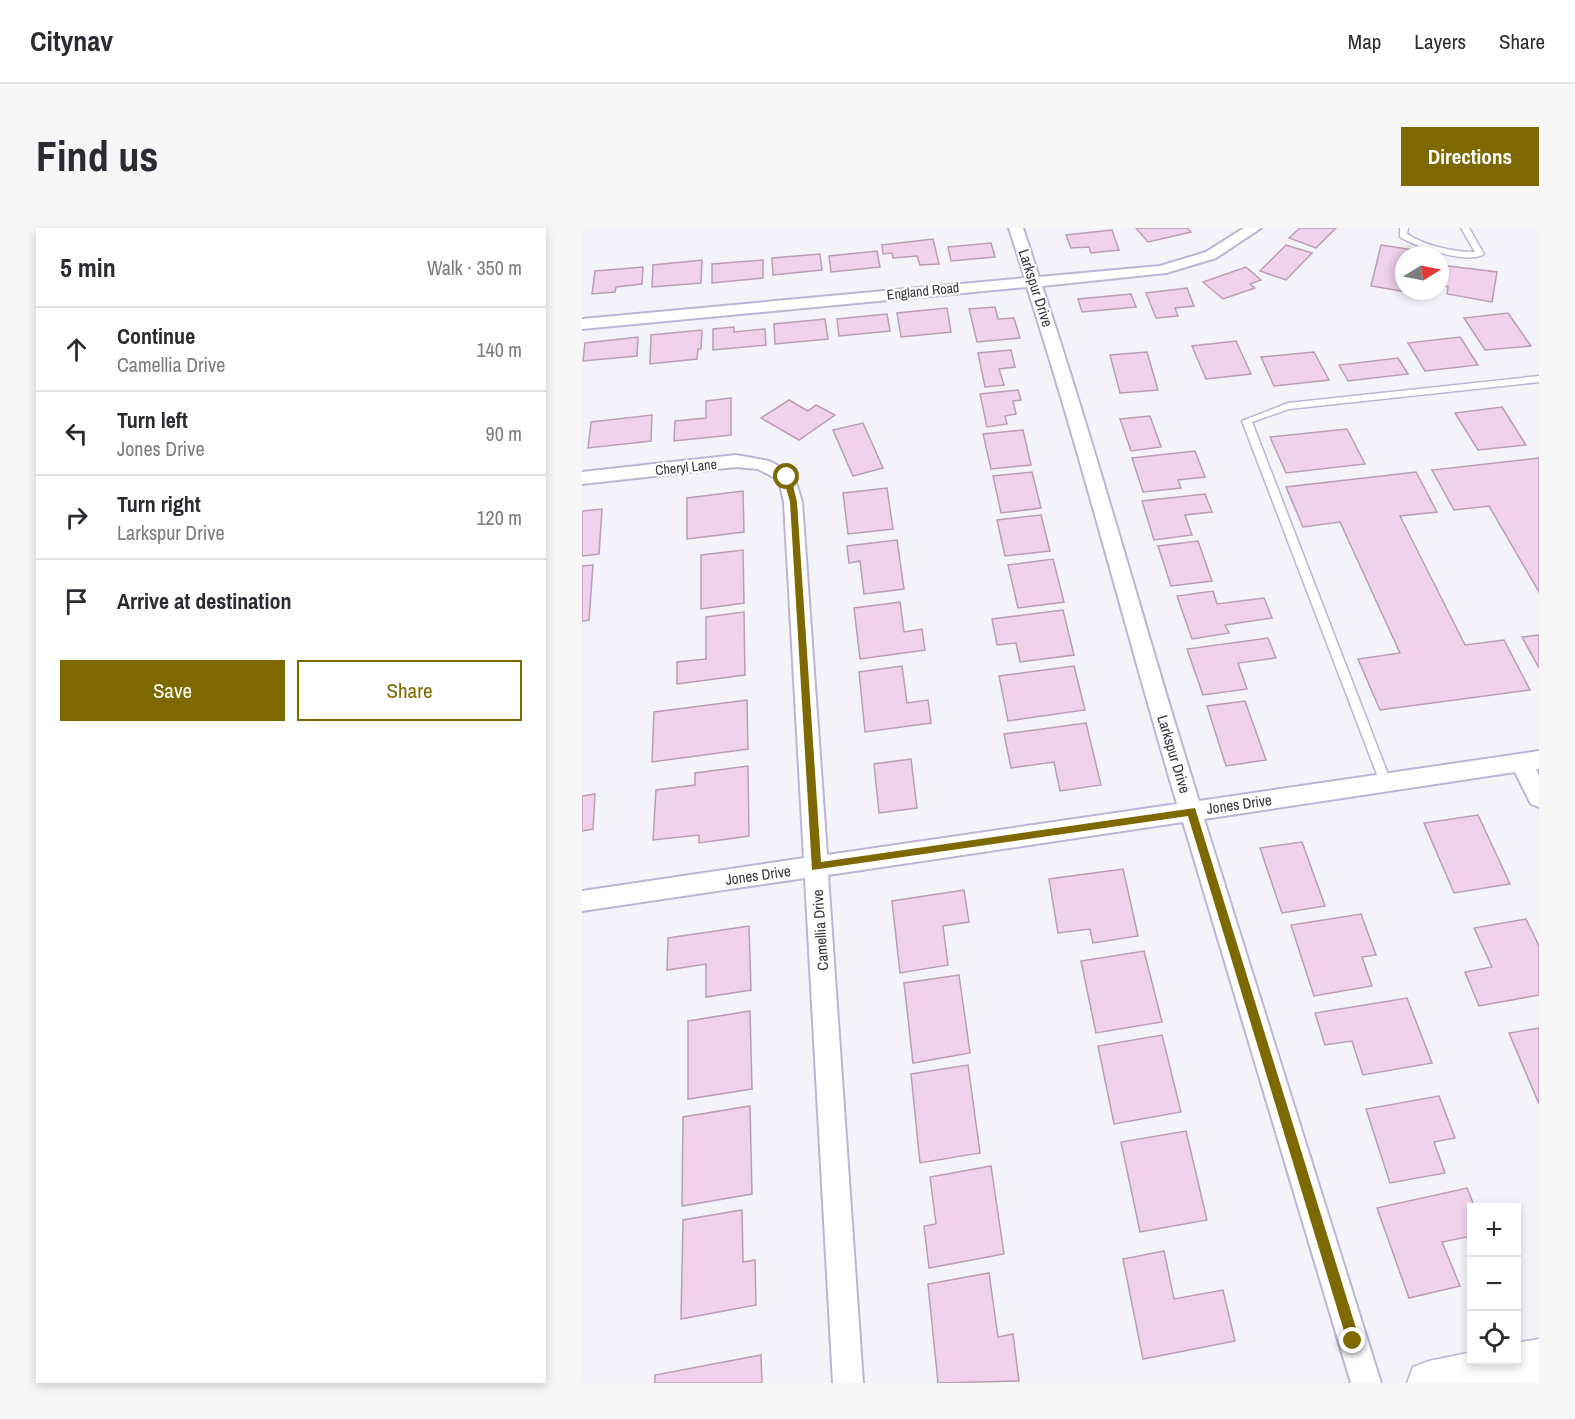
<!DOCTYPE html>
<html lang="en">
<head>
<meta charset="utf-8">
<style>
	:root { --surface:#fff; --page:#f7f7f7; --text:#2b2b33; --muted:#7c7c81; --line:#e1e1e2; --accent:#7e6800 }
	body { margin:0; font-family:"Archivo Narrow",sans-serif; background:var(--page); color:var(--text) }
	.controls { position:absolute; right:18px; bottom:18px; display:grid; overflow:hidden; border-radius:0px; box-shadow:0 3px 9px #0003 }
	.controls button { width:54px; height:54px; display:grid; place-items:center; padding:0; border:0; border-bottom:2px solid var(--line); background:var(--surface); color:var(--text); font:30px sans-serif }
	.compass { position:absolute; left:813px; top:18px; width:54px; height:54px; border-radius:50%; background:var(--surface); box-shadow:0 3px 9px #0003; rotate:80deg }
	.stop { position:absolute; width:18px; height:18px; margin:-14px; border:4px solid #7e6800; border-radius:50%; background:#fff }
	.stop.end { background:#7e6800; border-color:#fff; box-shadow:0 2px 6px #0008 }
	.list { margin:0; padding:0; list-style:none }
	h2 { display:flex; justify-content:space-between; align-items:center; height:78px; margin:0; padding:0 24px; font-size:26px }
	h2 small { font-size:20px; font-weight:400; color:var(--muted) }
	.list li { display:grid; grid-template-columns:39px 1fr auto; gap:18px; align-items:center; box-sizing:border-box; height:84px; padding:0 24px; border-top:2px solid var(--line) }
	.list b { display:block; font-size:22px; white-space:nowrap }
	.list p { margin:0; font-size:20px; white-space:nowrap; color:var(--muted) }
	.list em { font-size:20px; font-style:normal; color:var(--muted) }
	.actions { display:flex; gap:12px; padding:18px 24px }
	.actions a { flex:1; padding:14px 0; border:2px solid var(--accent); border-radius:0px; text-align:center; font-size:21px; color:var(--accent) }
	.actions .main { background:var(--accent); color:#fff }
	.icon { flex:none; width:33px; height:33px; fill:none; stroke:currentColor; stroke-width:2; stroke-linecap:round; stroke-linejoin:round }
	.map { position:relative; flex:none; width:957px; height:1155px; overflow:hidden; border-radius:0px }
	header { display:flex; align-items:center; gap:36px; box-sizing:border-box; height:84px; padding:0 30px; background:var(--surface); border-bottom:2px solid var(--line) }
	header strong { font-size:28px }
	nav { display:flex; gap:33px; margin-inline-start:auto; font-size:21px }
	.intro { display:flex; align-items:center; justify-content:space-between; box-sizing:border-box; height:144px; padding:0 36px }
	h1 { margin:0; font-size:42px }
	.button { padding:15px 27px; border-radius:0px; background:var(--accent); color:#fff; font-size:21px; font-weight:700 }
	main { display:flex; gap:36px; padding:0 36px }
	aside { flex:1; background:var(--surface); border-radius:0px; box-shadow:0 3px 9px #0003 }
	.map>svg:first-child { display:block }
	.building { fill:#f0d2ed; stroke:#ba9db6; stroke-width:1.5 }
	.lines { fill:none; stroke-linecap:round; stroke-linejoin:round }
	.service-casing { stroke:#beb4d6; stroke-width:3 }
	.minor-casing { stroke:#beb4d6; stroke-width:4 }
	.secondary-casing { stroke:#beb4d6; stroke-width:3 }
	.service { fill:#fff; fill-rule:evenodd }
	.minor { fill:#fff; fill-rule:evenodd }
	.secondary { fill:#fff; fill-rule:evenodd }
	.route { fill:#7e6800 }
	.labels { text-anchor:middle; dominant-baseline:central; stroke-width:4.5; stroke-linejoin:round; paint-order:stroke }
	.far-street-label { font-size:14px; fill:#393543; stroke:#fff }
	.street-label { font-size:15px; fill:#393543; stroke:#fff }
</style>
</head>
<body>
<header>
<strong>Citynav</strong>
<nav><a>Map</a><a>Layers</a><a>Share</a></nav>
</header>
<div class="intro"><h1>Find us</h1><a class="button">Directions</a></div>
<main>
<aside>
<h2>5 min<small>Walk · 350 m</small></h2>
<ul class="list">
<li><svg class="icon" aria-label="ahead" viewBox="0 0 24 24"><path d="M12 20V5M6 11l6-6 6 6"/></svg><div><b>Continue</b><p>Camellia Drive</p></div><em>140 m</em></li>
<li><svg class="icon" aria-label="left" viewBox="0 0 24 24"><path d="M17 20v-9H6M10 6l-5 5 5 5"/></svg><div><b>Turn left</b><p>Jones Drive</p></div><em>90 m</em></li>
<li><svg class="icon" aria-label="right" viewBox="0 0 24 24"><path d="M7 20v-9h11M14 6l5 5-5 5"/></svg><div><b>Turn right</b><p>Larkspur Drive</p></div><em>120 m</em></li>
<li><svg class="icon" aria-label="arrive" viewBox="0 0 24 24"><path d="M6 21V4h12l-3 4 3 4H6"/></svg><div><b>Arrive at destination</b></div></li>
</ul>
<div class="actions"><a class="main">Save</a><a>Share</a></div>
</aside>
<div class="map">
<svg width="957" height="1155" viewBox="0 0 957 1155">
	<rect width="100%" height="100%" fill="#f5f3fa"/>
	<path class="building" d="M554,0H605L609,4L566,14Z
		M718,0H754L734,20L707,10Z
		M530,2L537,22L509,25L507,19L489,20L484,7Z
		M351,11L357,36L338,37L335,28L311,30L310,25L301,26L300,17Z
		M409,15L413,29L369,33L366,19Z
		M704,17L730,25L704,52L678,43Z
		M799,17L851,25L822,27V63H843L842,67L789,58Z
		M295,23L298,39L249,44L247,28Z
		M238,26L240,42L191,47L190,30Z
		M120,32L119,55L70,59L71,37Z
		M181,32V50L130,55V36Z
		M858,37L915,44L910,74L865,66L866,59L858,57Z
		M61,39L60,56L34,59L33,64L10,66L13,43Z
		M664,39L679,52L668,56L673,60L641,71L621,54Z
		M605,60L612,78L593,80L596,88L574,90L564,65Z
		M549,66L554,79L500,84L496,71Z
		M413,79L416,91L432,90L438,110L395,114L387,81Z
		M365,80L369,104L319,109L315,85Z
		M926,85L949,118L903,122L882,90Z
		M305,86L308,103L257,108L255,91Z
		M243,91L246,111L193,116L192,96Z
		M152,99V104L183,101L184,117L131,122V101Z
		M120,102L119,121H116L115,131L68,136L69,107Z
		M56,109L55,128L1,133L3,115Z
		M878,109L896,137L843,143L826,115Z
		M654,113L669,146L624,151L610,118Z
		M429,122L433,139L417,141L422,157L403,159L396,125Z
		M565,124L576,162L538,165L528,127Z
		M732,124L747,152L692,158L679,129Z
		M816,130L826,146L766,153L757,137Z
		M436,162L439,172L431,173L434,186L423,188L425,196L405,199L398,166Z
		M149,170V207L92,213L93,193L124,190V173Z
		M207,172L226,183L234,177L253,187L217,212L179,190Z
		M920,179L944,217L896,222L873,185Z
		M70,187L69,213L6,220L9,194Z
		M568,188L579,219L549,223L538,191Z
		M281,195L301,240L271,248L251,202Z
		M765,201L783,236L704,245L688,209Z
		M441,202L449,237L409,241L401,206Z
		M613,223L623,249L596,252L599,260L561,264L550,230Z
		M957,230V364L907,278L872,282L850,242Z
		M450,244L459,280L419,285L411,248Z
		M834,244L855,284L818,288L883,417L922,412L948,462L798,482L776,431L818,425L758,294L721,299L704,259Z
		M305,260L311,301L266,306L261,265Z
		M161,263L162,304L105,311V270Z
		M623,266L630,284L603,287L610,307L572,312L560,273Z
		M20,281L17,326L0,328V283Z
		M459,287L468,323L423,328L415,292Z
		M315,312L322,361L282,366L278,333L267,335L265,318Z
		M616,313L630,353L589,358L576,318Z
		M161,322L162,375L119,381V327Z
		M471,331L482,374L436,380L426,337Z
		M11,337L7,392L0,393V338Z
		M631,363L635,376L682,370L690,390L643,397L647,405L610,411L595,368Z
		M318,374L322,404L340,401L343,422L278,431L272,380Z
		M481,382L492,427L438,434L434,415L415,417L410,391Z
		M162,384L163,447L95,456V434L124,431V389Z
		M957,407V440L940,409Z
		M686,410L694,430L656,435L665,461L621,467L605,421Z
		M320,438L325,475L346,472L349,495L283,504L277,444Z
		M492,438L503,482L426,493L417,448Z
		M165,472L166,521L70,534L72,484Z
		M663,473L684,532L644,538L625,478Z
		M504,495L519,557L478,563L472,534L429,540L422,506Z
		M329,531L335,580L297,585L292,536Z
		M166,538L167,608L117,615V607L71,612L74,562L113,557V545Z
		M13,566L11,601L0,603V568Z
		M896,587L928,656L872,665L842,595Z
		M720,614L743,678L700,685L678,620Z
		M541,641L556,708L511,715L508,701L476,705L467,651Z
		M382,662L387,694L361,698L366,737L318,745L310,673Z
		M779,686L794,727L780,729L790,758L732,768L709,697Z
		M944,691L957,718V767L897,778L883,744L910,739L892,700Z
		M167,698L169,762L124,769V736L85,742L86,710Z
		M562,723L580,794L514,805L499,733Z
		M377,747L388,825L331,835L322,755Z
		M825,770L850,835L781,847L770,813L743,817L733,785Z
		M168,783L170,861L106,871V793Z
		M957,800V876L927,805Z
		M580,807L599,884L532,896L516,818Z
		M386,837L398,925L338,935L329,846Z
		M857,868L873,910L852,914L863,945L808,955L784,881Z
		M168,878L170,966L100,978L101,889Z
		M604,903L625,992L558,1004L539,914Z
		M409,938L422,1026L347,1040L342,998L354,996L348,949Z
		M885,960L893,980H890V1008L860,1014L878,1058L827,1070L795,980Z
		M160,982L161,1034L173,1032L174,1077L99,1091L101,992Z
		M582,1023L592,1071L641,1062L653,1113L561,1131L541,1031Z
		M407,1045L416,1109L431,1106L437,1153L356,1155L346,1056Z
		M179,1127L180,1155H73V1147Z"/>
	<g class="lines">
		<defs>
			<path id="service" d="M818,0H826L825,6C844,18 871,24 893,24L879,0H887L902,26C885,37 835,19 818,9Z
				M957,148V154L707,181L670,194L809,554L807,557H799L660,193L706,175Z"/>
			<path id="minor" d="M427,0H441L457,49L578,38L624,24L662,0H679L634,30L584,45L460,58C517,228 563,402 617,573L957,523V541H954L957,548V579L949,576L933,544L622,591L799,1155H769L601,594L246,647L281,1155H251L223,650L0,683V663L222,630L202,274L197,252L176,241L154,239L0,256V244L154,227L187,233L211,245L220,274L245,627L595,576C544,404 500,230 445,59L0,101V91L443,50Z"/>
			<path id="secondary" d="M957,1111V1155H825L831,1139L847,1133L890,1124V1132H934V1115Z"/>
		</defs>
		<use href="#service" class="service-casing"/>
		<use href="#minor" class="minor-casing"/>
		<use href="#secondary" class="secondary-casing"/>
		<use href="#service" class="service"/>
		<use href="#minor" class="minor"/>
		<use href="#secondary" class="secondary"/>
	</g>
	<path class="route" d="M205,246L209,249L215,274L239,634L613,580L778,1113L776,1117L771,1119L765,1113L606,588L230,642L208,274L201,249Z"/>
	<g class="labels">
		<g class="far-street-label">
			<text transform="translate(341 63) rotate(-6)">England Road</text>
			<text transform="translate(104 239) rotate(-6)">Cheryl Lane</text>
		</g>
		<g class="street-label">
			<text transform="translate(454 60) rotate(72)">Larkspur Drive</text>
			<text transform="translate(592 526) rotate(73)">Larkspur Drive</text>
			<text transform="translate(657 576) rotate(-8)">Jones Drive</text>
			<text transform="translate(176 647) rotate(-8)">Jones Drive</text>
			<text transform="translate(238 702) rotate(-94)">Camellia Drive</text>
		</g>
	</g>
</svg>
<div class="controls">
<button>+</button>
<button>−</button>
<button><svg class="icon" aria-label="locate" viewBox="0 0 24 24"><circle cx="12" cy="12" r="6"/><path d="M12 2v4M12 18v4M2 12h4M18 12h4"/></svg></button>
</div>
<svg class="compass" viewBox="-18 -18 36 36"><path d="M0-13l5 13h-10z" fill="#e53935"/><path d="M0 13l5-13h-10z" fill="#7c7c81"/></svg>
<div class="stop" style="left:205px;top:249px"></div>
<div class="stop end" style="left:771px;top:1113px"></div>
</div>
</main>
</body>
</html>
